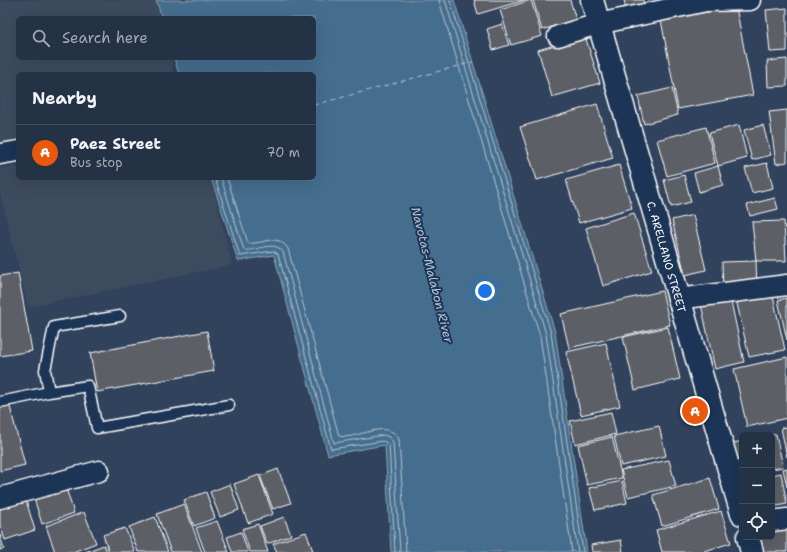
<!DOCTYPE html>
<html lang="en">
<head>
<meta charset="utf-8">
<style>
	:root { --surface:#243245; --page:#2c3a4c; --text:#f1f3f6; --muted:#a3aab3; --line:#414d5e; --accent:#ea580c }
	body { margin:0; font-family:"Shantell Sans",sans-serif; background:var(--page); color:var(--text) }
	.controls { position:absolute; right:12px; bottom:12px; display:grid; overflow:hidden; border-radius:6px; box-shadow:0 4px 16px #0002 }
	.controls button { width:36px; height:36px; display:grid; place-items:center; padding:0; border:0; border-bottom:1px solid var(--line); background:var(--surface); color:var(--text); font:20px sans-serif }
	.you { position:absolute; left:485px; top:291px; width:14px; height:14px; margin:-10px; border:3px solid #fff; border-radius:50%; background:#1a73e8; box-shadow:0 0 0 6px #1a73e833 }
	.badge { display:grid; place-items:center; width:26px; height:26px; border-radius:50%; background:var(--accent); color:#fff; font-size:13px; font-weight:700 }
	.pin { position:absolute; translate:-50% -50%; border:2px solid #fff; box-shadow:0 1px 4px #0006 }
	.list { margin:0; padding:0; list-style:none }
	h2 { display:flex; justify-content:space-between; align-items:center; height:52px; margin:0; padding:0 16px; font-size:17px }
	h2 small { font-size:13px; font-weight:400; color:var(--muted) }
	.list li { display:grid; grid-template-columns:26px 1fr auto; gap:12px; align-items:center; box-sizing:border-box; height:56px; padding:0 16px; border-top:1px solid var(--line) }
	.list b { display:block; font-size:15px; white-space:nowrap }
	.list p { margin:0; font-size:13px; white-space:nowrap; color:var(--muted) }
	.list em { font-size:13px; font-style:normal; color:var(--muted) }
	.icon { flex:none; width:22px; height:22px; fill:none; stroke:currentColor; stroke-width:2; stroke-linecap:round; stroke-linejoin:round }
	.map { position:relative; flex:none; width:787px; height:552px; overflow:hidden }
	.search { position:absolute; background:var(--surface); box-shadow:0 4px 16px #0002; left:16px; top:16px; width:300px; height:44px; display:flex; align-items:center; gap:10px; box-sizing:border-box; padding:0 14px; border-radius:6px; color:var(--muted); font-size:15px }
	.panel { position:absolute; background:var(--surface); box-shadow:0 4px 16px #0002; left:16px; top:72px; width:300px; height:108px; border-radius:6px }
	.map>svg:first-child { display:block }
	.built { fill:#3d4b5f }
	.water { fill:#456d8d; stroke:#8fa7bb }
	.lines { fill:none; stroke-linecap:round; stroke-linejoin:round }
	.shore { stroke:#b5c5d1; stroke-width:1 }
	.ferry { stroke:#b5c5d1; stroke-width:1; stroke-dasharray:5 4; stroke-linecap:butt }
	.building { fill:#5b6066; stroke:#fff }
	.service-casing { stroke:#fff; stroke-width:13 }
	.minor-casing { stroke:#fff; stroke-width:23 }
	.secondary-casing { stroke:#fff; stroke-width:25 }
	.service { stroke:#1d3557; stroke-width:10 }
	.minor { stroke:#1d3557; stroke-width:20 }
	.secondary { stroke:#1d3557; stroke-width:22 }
	.labels { text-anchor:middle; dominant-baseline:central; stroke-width:4; stroke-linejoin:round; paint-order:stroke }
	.street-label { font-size:11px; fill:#fff; stroke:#1d3557 }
	.water-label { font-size:12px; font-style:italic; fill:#b5c5d1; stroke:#1d3557 }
</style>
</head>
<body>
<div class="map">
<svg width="787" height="552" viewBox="0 0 787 552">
	<rect width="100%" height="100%" fill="#30425c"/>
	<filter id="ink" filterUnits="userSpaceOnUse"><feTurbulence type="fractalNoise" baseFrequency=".025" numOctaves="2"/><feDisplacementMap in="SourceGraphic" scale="8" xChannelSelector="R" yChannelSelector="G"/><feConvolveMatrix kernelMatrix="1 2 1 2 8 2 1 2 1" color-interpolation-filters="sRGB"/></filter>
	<g filter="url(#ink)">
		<path class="built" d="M0,0H156L161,18H18V58H171L174,74H18V142L0,145Z
			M18,166V178H211L232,265L28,307L0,193V168Z"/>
		<path class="water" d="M156,0H454L555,332L587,552H391L385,445L328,455L274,255L238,261L211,178H314V74H179L174,58H314V18H162Z"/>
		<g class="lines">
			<path class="shore" d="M439,0L540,336L572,552
				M445,0L546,334L578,552
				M450,0L551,333L583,552
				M215,178L240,256L273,251L278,254L331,449L383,441L389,444L395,552
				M221,178L244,250C256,252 274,239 283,252L334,443L384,435L389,437L393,442L400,552
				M227,178L248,243C262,245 278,232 288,249L339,436C356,441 387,417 399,439L406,552"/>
			<path class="ferry" d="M314,105L473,62"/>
		</g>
		<path class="building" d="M474,0H525L478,14Z
			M531,0L542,36L511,45L500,10Z
			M533,0H570L576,20L542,30Z
			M624,0H643L646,11L627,15Z
			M736,7L753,95L678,109L661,20Z
			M787,8V51L770,52L766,10Z
			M502,24L509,45L493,50L487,29Z
			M585,36L600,83L552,97L538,50Z
			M787,59V86L768,87L767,61Z
			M672,88L678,115L644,124L638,96Z
			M597,104L613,158L537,180L520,127Z
			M787,110V162L776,164L769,112Z
			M739,125L747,158L718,166L709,133Z
			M763,125L771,155L752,160L744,130Z
			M706,127L715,163L667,176L657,140Z
			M767,163L773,188L752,193L745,168Z
			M619,165L632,208L579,223L566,180Z
			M718,166L723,185L699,192L694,173Z
			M684,175L691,202L671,207L664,180Z
			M775,198L778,209L750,216L747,205Z
			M634,213L652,271L603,286L586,228Z
			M693,215L706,270L685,275L672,220Z
			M784,221L786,261H756L752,222Z
			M756,261L757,288L723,289L722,262Z
			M18,273L32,351L0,356V276Z
			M662,291L670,325L569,348L561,314Z
			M772,292L785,350L749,357L736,299Z
			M730,297L744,362L715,369L701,304Z
			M787,298V340L778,300Z
			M668,327L680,379L635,390L623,337Z
			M207,331L214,371L97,392L90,353Z
			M606,343L620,406L581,415L566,352Z
			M787,357V418L747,427L734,369Z
			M9,403L25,465L0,471V406Z
			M611,412L616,434L575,444L570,421Z
			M659,426L666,456L621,466L614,436Z
			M787,427V457L781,428Z
			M776,434L783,467L772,469L771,435Z
			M612,437L622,478L587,485L578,445Z
			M742,441V476L730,444Z
			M669,460L676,486L628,497L621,470Z
			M787,468V487L783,469Z
			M278,469L291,503L273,509L260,476Z
			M781,473L787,504L772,507V475Z
			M259,475L273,514L248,523L234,484Z
			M710,478L719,509L662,526L653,495Z
			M622,481L627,503L595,510L589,488Z
			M64,482L74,513L42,524L32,492Z
			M230,484L239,510L220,517L210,492Z
			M206,492L215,518L194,526L184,500Z
			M24,494L35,530L5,540L0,525V502Z
			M184,504L202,552H171L157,514Z
			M721,511L731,543L701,552H662L656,530Z
			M84,512L96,543L73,552H55L46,526Z
			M155,517L168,552H138L129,527Z
			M284,517L291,535L267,544L260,526Z
			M217,521L229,552H205L196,528Z
			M258,524L268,552H250L242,529Z
			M787,524V552H761L758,537H772V527Z
			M125,528L135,552H109L103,535Z
			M241,532L248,552H232L227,537Z
			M306,532L313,551L277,552L273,544Z
			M0,535L4,549L0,550Z
			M621,540L623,552H592L591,545Z
			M104,545L107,552H85Z"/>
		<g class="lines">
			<defs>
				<path id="service" d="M49,392L45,370L54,327L120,316
					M0,402L49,392L88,386L97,428L229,405"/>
				<path id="minor" d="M558,36L598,24L706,1L750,0
					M0,154L18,151
					M678,299L787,285
					M0,498L99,471
					M772,521L787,519"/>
				<path id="secondary" d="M592,0L742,514
					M748,537L752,552"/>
			</defs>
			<use href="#service" class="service-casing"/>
			<use href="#minor" class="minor-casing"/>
			<use href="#secondary" class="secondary-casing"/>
			<use href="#service" class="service"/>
			<use href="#minor" class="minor"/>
			<use href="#secondary" class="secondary"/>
		</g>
	</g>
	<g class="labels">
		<g class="street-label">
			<text transform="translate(666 257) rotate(74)">C. ARELLANO STREET</text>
		</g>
		<g class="water-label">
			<text transform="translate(432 275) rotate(76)">Navotas-Malabon River</text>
		</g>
	</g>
</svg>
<div class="controls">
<button>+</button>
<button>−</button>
<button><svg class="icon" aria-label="locate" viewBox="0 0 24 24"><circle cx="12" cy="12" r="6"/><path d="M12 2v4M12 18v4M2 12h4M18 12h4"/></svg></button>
</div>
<div class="you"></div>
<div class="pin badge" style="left:695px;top:411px">A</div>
<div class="search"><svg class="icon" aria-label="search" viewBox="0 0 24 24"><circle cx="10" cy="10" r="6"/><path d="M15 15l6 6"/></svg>Search here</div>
<section class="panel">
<h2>Nearby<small></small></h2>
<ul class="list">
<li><span class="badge">A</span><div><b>Paez Street</b><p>Bus stop</p></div><em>70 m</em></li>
</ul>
</section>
</div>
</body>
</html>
